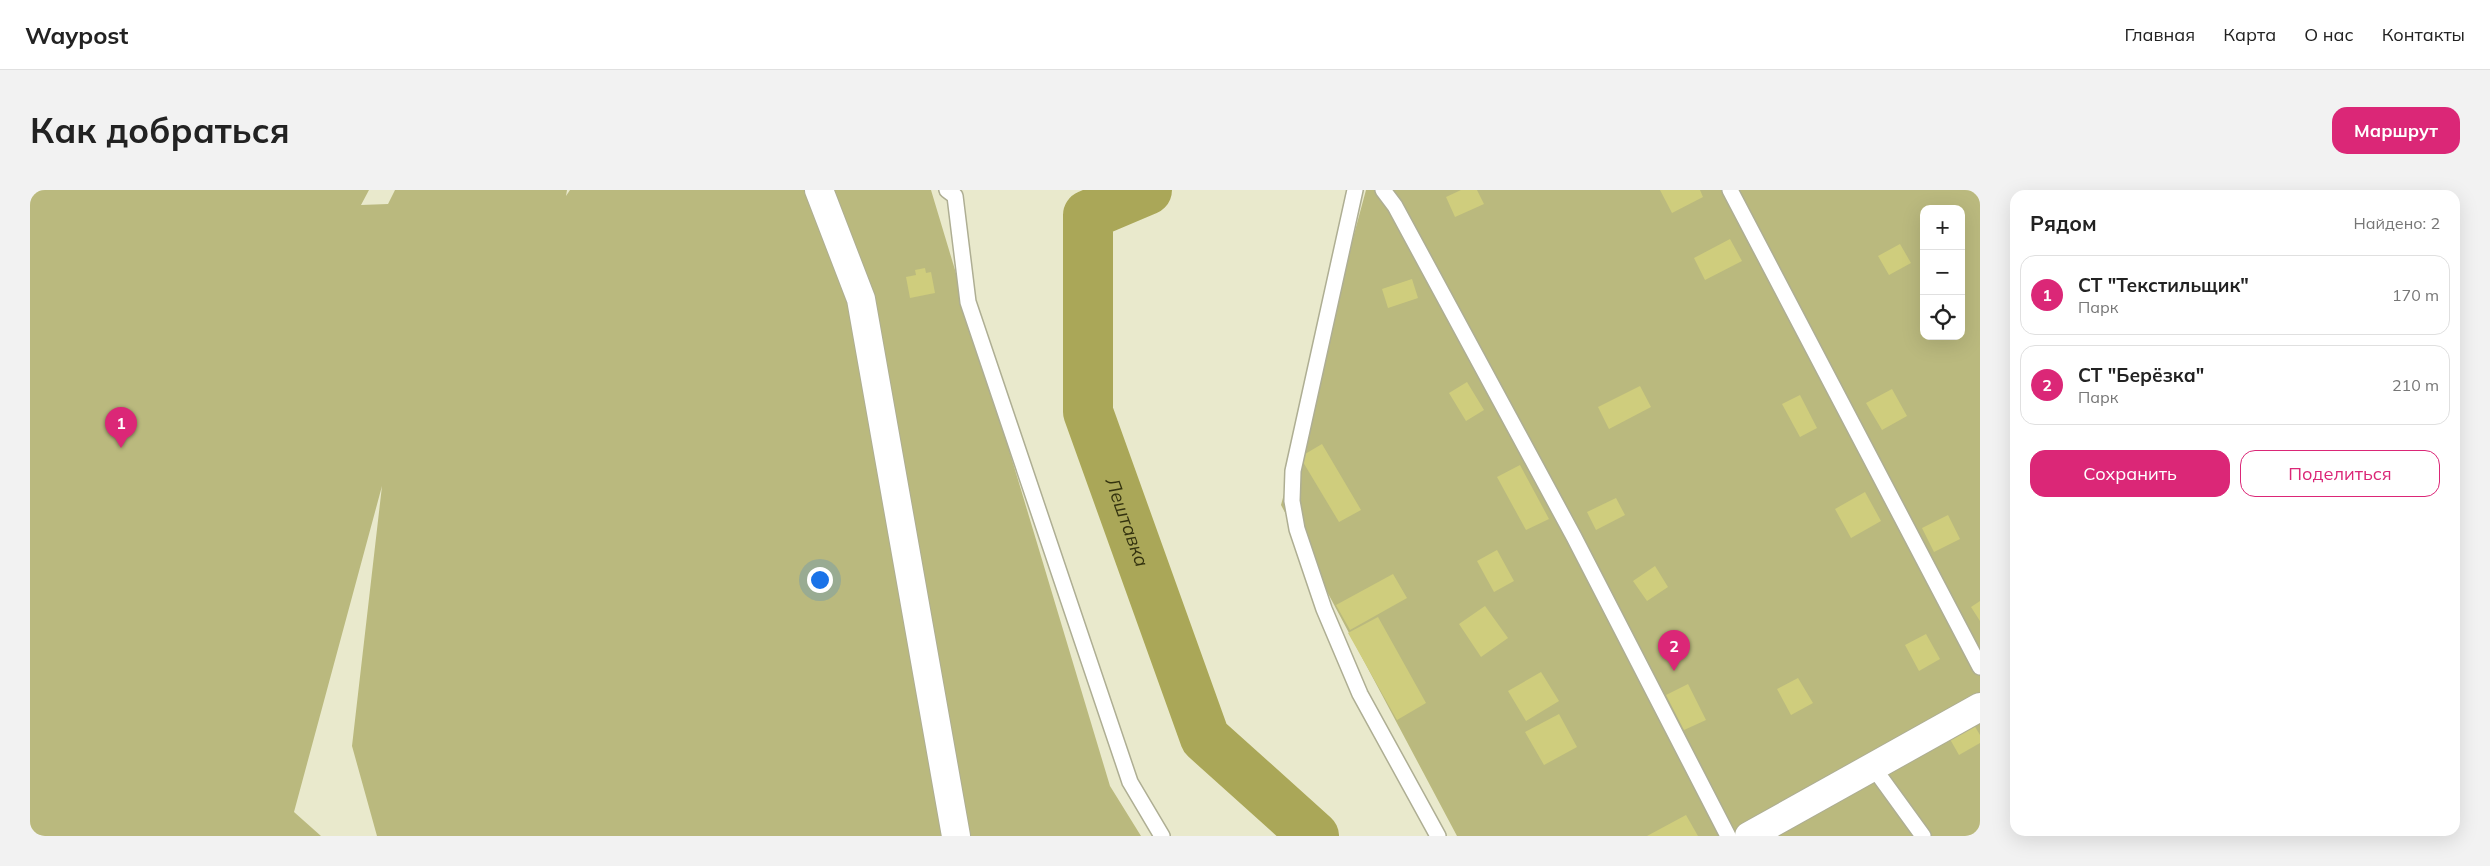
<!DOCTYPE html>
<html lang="ru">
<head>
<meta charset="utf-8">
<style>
	:root { --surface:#fff; --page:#f2f2f2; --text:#222; --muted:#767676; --line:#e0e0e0; --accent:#db2777 }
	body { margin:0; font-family:Mulish,sans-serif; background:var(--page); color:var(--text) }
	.controls { position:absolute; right:15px; top:15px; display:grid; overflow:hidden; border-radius:10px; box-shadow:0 5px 20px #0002 }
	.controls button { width:45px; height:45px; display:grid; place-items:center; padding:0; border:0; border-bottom:1px solid var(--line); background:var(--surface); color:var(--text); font:25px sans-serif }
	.you { position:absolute; left:789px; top:389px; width:18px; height:18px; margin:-12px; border:4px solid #fff; border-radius:50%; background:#1a73e8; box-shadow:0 0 0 8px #1a73e833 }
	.badge { display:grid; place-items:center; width:32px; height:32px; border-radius:50%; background:var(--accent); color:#fff; font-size:16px; font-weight:700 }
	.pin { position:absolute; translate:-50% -41px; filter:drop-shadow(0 1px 2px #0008) }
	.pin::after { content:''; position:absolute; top:26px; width:18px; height:15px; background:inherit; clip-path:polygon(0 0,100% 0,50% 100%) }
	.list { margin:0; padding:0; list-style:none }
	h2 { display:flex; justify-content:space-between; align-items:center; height:65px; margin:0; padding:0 20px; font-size:21px }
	h2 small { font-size:16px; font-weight:400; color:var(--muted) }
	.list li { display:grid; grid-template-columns:32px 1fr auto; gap:15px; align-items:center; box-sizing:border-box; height:80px; margin:0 10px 10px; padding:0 10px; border:1px solid var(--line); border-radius:15px }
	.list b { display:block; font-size:19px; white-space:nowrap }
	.list p { margin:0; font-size:16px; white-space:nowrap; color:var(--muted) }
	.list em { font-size:16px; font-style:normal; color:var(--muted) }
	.actions { display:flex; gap:10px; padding:15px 20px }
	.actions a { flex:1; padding:11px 0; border:1px solid var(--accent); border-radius:15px; text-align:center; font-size:18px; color:var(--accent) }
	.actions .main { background:var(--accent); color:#fff }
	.icon { flex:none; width:28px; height:28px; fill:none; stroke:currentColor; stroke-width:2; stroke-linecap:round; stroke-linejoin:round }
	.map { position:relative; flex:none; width:1950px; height:646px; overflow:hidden; border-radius:15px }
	header { display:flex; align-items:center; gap:30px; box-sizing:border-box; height:70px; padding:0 25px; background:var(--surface); border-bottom:1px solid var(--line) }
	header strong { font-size:24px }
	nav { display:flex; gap:28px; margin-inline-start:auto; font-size:18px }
	.intro { display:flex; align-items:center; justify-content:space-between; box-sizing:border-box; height:120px; padding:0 30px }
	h1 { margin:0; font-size:35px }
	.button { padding:12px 22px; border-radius:15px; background:var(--accent); color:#fff; font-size:18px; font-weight:700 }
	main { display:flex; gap:30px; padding:0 30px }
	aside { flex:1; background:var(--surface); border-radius:15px; box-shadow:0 5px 20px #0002 }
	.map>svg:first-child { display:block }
	.green { fill:#bab97e; fill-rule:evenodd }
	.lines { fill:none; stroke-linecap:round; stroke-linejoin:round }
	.river { stroke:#aaa758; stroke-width:50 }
	.building { fill:#cfcd7d }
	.lane-casing { stroke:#aeae93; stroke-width:18 }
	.street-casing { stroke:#aeae93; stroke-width:30 }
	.lane { stroke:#fff; stroke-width:15 }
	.street { stroke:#fff; stroke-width:28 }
	.labels { text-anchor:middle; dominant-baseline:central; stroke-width:5; stroke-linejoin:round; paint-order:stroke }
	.water-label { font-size:19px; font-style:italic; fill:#33320f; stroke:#e9e9cc }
</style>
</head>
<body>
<header>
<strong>Waypost</strong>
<nav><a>Главная</a><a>Карта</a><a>О нас</a><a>Контакты</a></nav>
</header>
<div class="intro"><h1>Как добраться</h1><a class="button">Маршрут</a></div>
<main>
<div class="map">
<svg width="1950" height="646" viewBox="0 0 1950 646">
	<rect width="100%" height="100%" fill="#e9e9cc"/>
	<path class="green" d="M0,0H339L331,15L358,14L365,0H537L536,6L540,0H901L1080,596L1111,646H347L322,556L352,296L264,622L291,646H0Z
		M1336,0H1950V646H1427L1251,315ZM1894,19H1931V146H1894Z"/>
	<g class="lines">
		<path class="river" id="s1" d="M1117,0L1058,25V222L1175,548L1284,646"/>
	</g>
	<path class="building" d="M1431,0H1447L1454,14L1425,27L1416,7Z
		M1630,0H1670L1673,7L1642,23Z
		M1700,49L1712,71L1675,90L1664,68Z
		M1870,54L1881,73L1859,85L1848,66Z
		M895,78L896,83L901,82L905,103L880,108L876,87L886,85L885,80Z
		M1382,89L1388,108L1358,118L1352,99Z
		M1437,192L1454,220L1436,231L1419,203Z
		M1610,196L1621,217L1579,239L1568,217Z
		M1862,199L1877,226L1852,240L1836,213Z
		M1770,205L1787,238L1770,247L1752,214Z
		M1292,254L1331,320L1309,332L1270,267Z
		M1490,275L1519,329L1496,340L1467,287Z
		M1835,302L1851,331L1821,348L1805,319Z
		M1586,308L1595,325L1566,340L1557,322Z
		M1918,325L1930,349L1904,362L1892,338Z
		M1467,360L1484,391L1464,402L1447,371Z
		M1625,376L1638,397L1617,411L1603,391Z
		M1363,384L1377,408L1320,440L1306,415Z
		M1950,411V431L1941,417Z
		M1455,416L1478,448L1451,467L1429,434Z
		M1348,427L1396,513L1367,530L1318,443Z
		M1896,444L1910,469L1889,481L1875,455Z
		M1511,482L1529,511L1496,531L1478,501Z
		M1768,488L1783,513L1761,525L1747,499Z
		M1658,494L1676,530L1654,540L1636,505Z
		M1529,524L1547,557L1514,575L1495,542Z
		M1941,530L1950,545V553L1929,565L1917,544Z
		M1656,625L1668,646H1617Z"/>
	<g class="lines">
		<defs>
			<path id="lane" d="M917,0L925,6L938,112L1100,592L1132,646
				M1325,0L1263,281L1262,311L1267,339L1294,419L1330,504L1408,646
				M1353,0L1365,16L1544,347L1698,646
				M1700,0L1950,477
				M1843,577L1893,646"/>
			<path id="street" d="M789,0L831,109L926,646
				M1719,646L1950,517"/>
		</defs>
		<use href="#lane" class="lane-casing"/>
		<use href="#street" class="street-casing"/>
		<use href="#lane" class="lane"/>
		<use href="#street" class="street"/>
	</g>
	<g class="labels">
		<g class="water-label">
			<text stroke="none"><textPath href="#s1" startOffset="378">Лештавка</textPath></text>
		</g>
	</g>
</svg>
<div class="controls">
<button>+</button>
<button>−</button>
<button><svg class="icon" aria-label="locate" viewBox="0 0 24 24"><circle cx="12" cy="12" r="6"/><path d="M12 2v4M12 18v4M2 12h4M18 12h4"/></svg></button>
</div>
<div class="you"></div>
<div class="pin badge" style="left:91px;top:258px">1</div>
<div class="pin badge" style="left:1644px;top:481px">2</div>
</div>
<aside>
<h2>Рядом<small>Найдено: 2</small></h2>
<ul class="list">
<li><span class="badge">1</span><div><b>СТ &quot;Текстильщик&quot;</b><p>Парк</p></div><em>170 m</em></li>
<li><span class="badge">2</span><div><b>СТ &quot;Берёзка&quot;</b><p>Парк</p></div><em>210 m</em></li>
</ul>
<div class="actions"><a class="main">Сохранить</a><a>Поделиться</a></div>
</aside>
</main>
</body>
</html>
